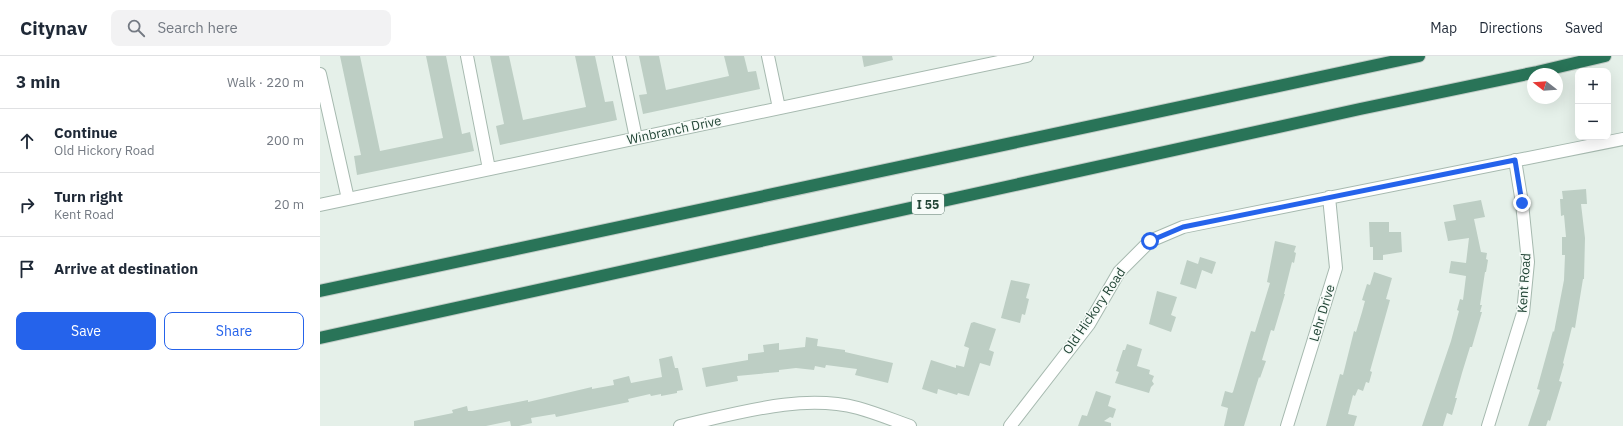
<!DOCTYPE html>
<html lang="en">
<head>
<meta charset="utf-8">
<style>
	:root { --surface:#fff; --page:#f2f2f3; --text:#1f2937; --muted:#747a83; --line:#e0e1e3; --accent:#2563eb }
	body { margin:0; font-family:"IBM Plex Sans",sans-serif; background:var(--page); color:var(--text) }
	.controls { position:absolute; right:12px; top:12px; display:grid; overflow:hidden; border-radius:8px; box-shadow:0 4px 16px #0002 }
	.controls button { width:36px; height:36px; display:grid; place-items:center; padding:0; border:0; border-bottom:1px solid var(--line); background:var(--surface); color:var(--text); font:20px sans-serif }
	.compass { position:absolute; left:1207px; top:12px; width:36px; height:36px; border-radius:50%; background:var(--surface); box-shadow:0 4px 16px #0002; rotate:287deg }
	.stop { position:absolute; width:12px; height:12px; margin:-9px; border:3px solid #2563eb; border-radius:50%; background:#fff }
	.stop.end { background:#2563eb; border-color:#fff; box-shadow:0 1px 4px #0008 }
	.list { margin:0; padding:0; list-style:none }
	h2 { display:flex; justify-content:space-between; align-items:center; height:52px; margin:0; padding:0 16px; font-size:17px }
	h2 small { font-size:13px; font-weight:400; color:var(--muted) }
	.list li { display:grid; grid-template-columns:26px 1fr auto; gap:12px; align-items:center; box-sizing:border-box; height:64px; padding:0 16px; border-top:1px solid var(--line) }
	.list b { display:block; font-size:15px; white-space:nowrap }
	.list p { margin:0; font-size:13px; white-space:nowrap; color:var(--muted) }
	.list em { font-size:13px; font-style:normal; color:var(--muted) }
	.actions { display:flex; gap:8px; padding:12px 16px }
	.actions a { flex:1; padding:9px 0; border:1px solid var(--accent); border-radius:8px; text-align:center; font-size:14px; color:var(--accent) }
	.actions .main { background:var(--accent); color:#fff }
	.icon { flex:none; width:22px; height:22px; fill:none; stroke:currentColor; stroke-width:2; stroke-linecap:round; stroke-linejoin:round }
	.map { position:relative; flex:none; width:1303px; height:370px; overflow:hidden }
	header { display:flex; align-items:center; gap:24px; box-sizing:border-box; height:56px; padding:0 20px; background:var(--surface); border-bottom:1px solid var(--line) }
	header strong { font-size:19px }
	nav { display:flex; gap:22px; margin-inline-start:auto; font-size:14px }
	.search { width:280px; height:36px; background:var(--page); display:flex; align-items:center; gap:10px; box-sizing:border-box; padding:0 14px; border-radius:8px; color:var(--muted); font-size:15px }
	main { display:flex }
	aside { flex:1; background:var(--surface) }
	.map>svg:first-child { display:block }
	.building { fill:#bdcec4 }
	.lines { fill:none; stroke-linecap:round; stroke-linejoin:round }
	.minor-casing { stroke:#a6b9af; stroke-width:14 }
	.motorway-casing { stroke:#c1cbc6; stroke-width:14 }
	.minor { stroke:#fff; stroke-width:12 }
	.motorway { stroke:#297458; stroke-width:12 }
	.route { stroke:#2563eb; stroke-width:5 }
	.labels { text-anchor:middle; dominant-baseline:central; stroke-width:3; stroke-linejoin:round; paint-order:stroke }
	.shield { fill:#f6fbf8; stroke:#617b70; stroke-width:1 }
	.shield-label { font-size:12px; font-weight:bold; fill:#214435 }
	.street-label { font-size:13px; fill:#214435; stroke:#f6fbf8 }
</style>
</head>
<body>
<header>
<strong>Citynav</strong>
<div class="search"><svg class="icon" aria-label="search" viewBox="0 0 24 24"><circle cx="10" cy="10" r="6"/><path d="M15 15l6 6"/></svg>Search here</div>
<nav><a>Map</a><a>Directions</a><a>Saved</a></nav>
</header>
<main>
<aside>
<h2>3 min<small>Walk · 220 m</small></h2>
<ul class="list">
<li><svg class="icon" aria-label="ahead" viewBox="0 0 24 24"><path d="M12 20V5M6 11l6-6 6 6"/></svg><div><b>Continue</b><p>Old Hickory Road</p></div><em>200 m</em></li>
<li><svg class="icon" aria-label="right" viewBox="0 0 24 24"><path d="M7 20v-9h11M14 6l5 5-5 5"/></svg><div><b>Turn right</b><p>Kent Road</p></div><em>20 m</em></li>
<li><svg class="icon" aria-label="arrive" viewBox="0 0 24 24"><path d="M6 21V4h12l-3 4 3 4H6"/></svg><div><b>Arrive at destination</b></div></li>
</ul>
<div class="actions"><a class="main">Save</a><a>Share</a></div>
</aside>
<div class="map">
<svg width="1303" height="370" viewBox="0 0 1303 370">
	<rect width="100%" height="100%" fill="#e5f0e9"/>
	<path class="building" d="M20,0H40L60,95L123,82L106,0H126L142,78L150,76L154,95L37,119L34,100L41,99Z
		M170,0H189L203,64L266,51L255,0H275L285,46L293,45L297,64L180,89L176,70L184,68Z
		M319,0H339L346,34L409,20L404,0H424L428,16L436,15L440,33L323,58L319,39L327,38Z
		M542,0H572L573,4L544,11Z
		M1266,133L1267,148H1261L1265,182L1264,223H1263L1255,272L1252,271L1243,307L1244,308L1239,325L1242,326L1230,365L1228,364L1226,370H1208L1220,334L1217,333L1233,275L1234,276L1244,224L1245,199H1242V181H1246L1244,159L1241,160L1240,143H1243L1242,135Z
		M1161,144L1165,161L1154,163L1161,196L1167,197L1166,203L1168,204L1166,216H1165L1160,249H1162L1160,256H1162L1152,291H1150L1142,317L1135,342H1137L1132,359L1127,357L1123,370H1102L1131,285L1139,255L1137,254L1140,243L1143,244L1146,220L1129,217L1131,205L1146,207L1149,182L1128,185L1124,166L1136,164L1133,149Z
		M1049,166H1069V176H1081L1082,196L1063,199V204H1053V191H1050Z
		M955,185L976,190L974,196L976,197L974,207L972,206L964,238H965L954,275L951,274L942,304L946,305L940,322L939,321L924,370H904L908,352L901,350L905,335L912,337L913,336L931,275L935,276L950,227L947,226Z
		M880,201L896,206L892,218L882,214L876,233L860,228L867,204L878,208Z
		M1054,216L1072,222L1066,243L1070,244L1050,315L1052,316L1049,327L1046,326L1043,335L1038,333L1035,340L1033,339L1028,358L1037,360L1034,370H1006L1020,318L1023,319L1034,275L1036,276L1042,256L1045,245L1042,244L1047,228L1050,229Z
		M691,224L710,228L706,242L709,243L705,259L702,258L700,267L681,262Z
		M837,235L857,241L851,259L856,261L851,276L829,268Z
		M654,266L676,273L669,294L674,296L670,310L660,307L649,340L638,337L637,339L618,333L617,338L602,333L611,304L636,312V309L644,311L649,292L644,290L651,267Z
		M486,281L498,283L497,290L525,294V296L573,307L568,327L535,319L537,313L506,309L505,312L495,310L494,314L476,312L459,314V316L417,320L418,325L386,331L382,312L428,304V298L444,296L443,289L459,287V294L485,291Z
		M807,288L822,293L817,310L830,314L829,318L834,320L832,325L834,328L831,331L829,337L795,327L799,316L796,315L803,294H805Z
		M352,300L355,312H358L363,334L357,335V337L341,340V338L331,340L330,338L308,343L309,346L236,361L235,358L211,362L212,367L199,370H191L190,365L166,370H94V365L133,357L132,354L147,350L148,355H152L208,344V346L272,331V333L294,329L293,324L309,320L311,327L342,321L339,303Z
		M776,335L791,340L788,350L796,353L793,362L790,361L784,365L791,367V370H758L762,359L767,360Z"/>
	<g class="lines">
		<defs>
			<path id="minor" d="M147,0L169,113
				M299,0L316,82
				M448,0L459,52
				M0,18L28,143
				M0,149L707,0
				M360,370C416,358 481,337 538,352C556,357 573,364 590,370
				M690,370L769,268L799,216L830,185L863,171L1303,83
				M967,370L1016,212L1009,141
				M1168,370L1203,257L1208,206L1202,147L1195,104"/>
			<path id="motorway" d="M0,235L1099,0
				M0,282L1040,53L1217,16L1285,0"/>
		</defs>
		<use href="#minor" class="minor-casing"/>
		<use href="#motorway" class="motorway-casing"/>
		<use href="#minor" class="minor"/>
		<use href="#motorway" class="motorway"/>
	</g>
	<g class="lines">
		<path class="route" d="M830,185L863,171L1195,104L1202,147"/>
	</g>
	<g class="labels">
		<rect class="shield" x="592" y="138" width="32" height="20" rx="3"/>
		<g class="shield-label">
			<text x="608" y="148">I 55</text>
		</g>
		<g class="street-label">
			<text transform="translate(354 74) rotate(-12)">Winbranch Drive</text>
			<text transform="translate(1204 227) rotate(-86)">Kent Road</text>
			<text transform="translate(774 255) rotate(-56)">Old Hickory Road</text>
			<text transform="translate(1002 257) rotate(-73)">Lehr Drive</text>
		</g>
	</g>
</svg>
<div class="controls">
<button>+</button>
<button>−</button>
</div>
<svg class="compass" viewBox="-18 -18 36 36"><path d="M0-13l5 13h-10z" fill="#e53935"/><path d="M0 13l5-13h-10z" fill="#747a83"/></svg>
<div class="stop" style="left:830px;top:185px"></div>
<div class="stop end" style="left:1202px;top:147px"></div>
</div>
</main>
</body>
</html>
